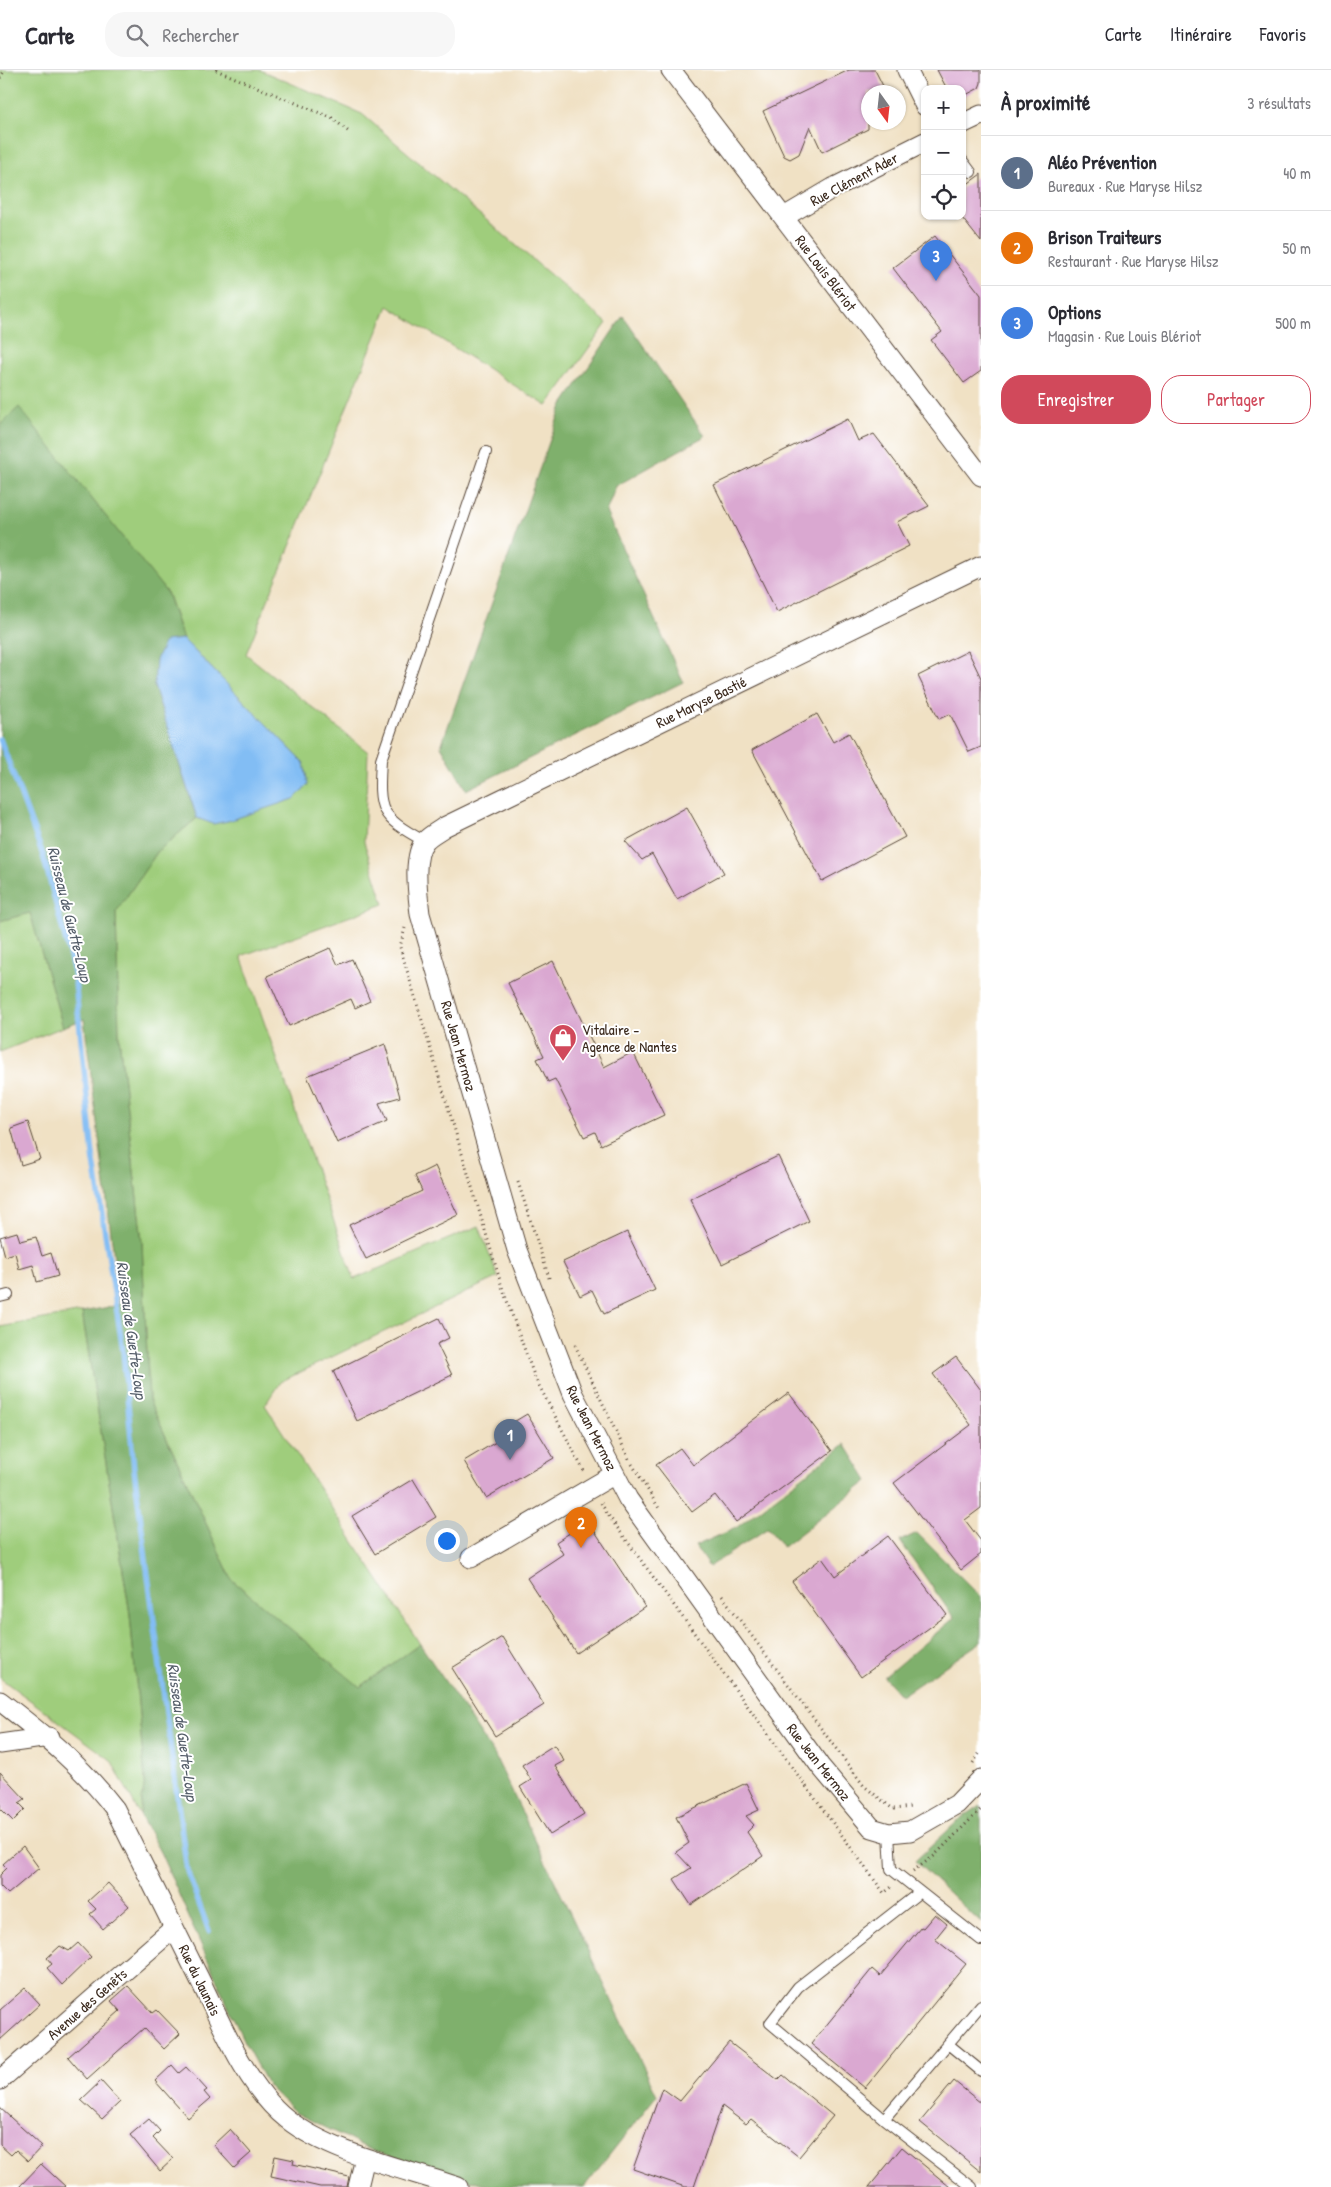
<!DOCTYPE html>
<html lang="fr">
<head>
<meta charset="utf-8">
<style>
	:root { --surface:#fff; --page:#f7f7f7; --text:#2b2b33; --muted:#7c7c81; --line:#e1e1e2; --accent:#d1495b }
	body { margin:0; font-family:"Patrick Hand",sans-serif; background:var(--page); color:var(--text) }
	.controls { position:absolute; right:15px; top:15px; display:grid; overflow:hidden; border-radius:10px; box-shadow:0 1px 4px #0004 }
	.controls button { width:45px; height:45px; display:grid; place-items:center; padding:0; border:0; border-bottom:1px solid var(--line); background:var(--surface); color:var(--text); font:25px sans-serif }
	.compass { position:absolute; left:861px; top:15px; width:45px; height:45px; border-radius:50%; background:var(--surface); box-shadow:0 1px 4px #0004; rotate:165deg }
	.you { position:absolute; left:446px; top:1470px; width:18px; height:18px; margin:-12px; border:4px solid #fff; border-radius:50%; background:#1a73e8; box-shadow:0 0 0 8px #1a73e833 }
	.badge { display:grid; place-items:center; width:32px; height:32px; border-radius:50%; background:var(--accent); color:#fff; font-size:16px; font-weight:700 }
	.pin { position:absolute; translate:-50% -41px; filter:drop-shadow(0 1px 2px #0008) }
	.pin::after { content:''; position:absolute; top:26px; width:18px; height:15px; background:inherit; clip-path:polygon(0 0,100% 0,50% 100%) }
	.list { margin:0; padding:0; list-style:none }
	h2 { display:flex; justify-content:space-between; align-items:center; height:65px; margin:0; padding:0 20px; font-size:21px }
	h2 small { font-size:16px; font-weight:400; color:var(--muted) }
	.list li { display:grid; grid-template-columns:32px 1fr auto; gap:15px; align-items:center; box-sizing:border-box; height:75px; padding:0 20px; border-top:1px solid var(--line) }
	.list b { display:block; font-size:19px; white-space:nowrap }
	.list p { margin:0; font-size:16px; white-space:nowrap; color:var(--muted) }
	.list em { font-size:16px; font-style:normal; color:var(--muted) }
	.actions { display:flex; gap:10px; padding:15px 20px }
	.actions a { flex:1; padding:11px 0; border:1px solid var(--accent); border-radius:20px; text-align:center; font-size:18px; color:var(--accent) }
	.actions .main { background:var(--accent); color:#fff }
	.icon { flex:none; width:28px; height:28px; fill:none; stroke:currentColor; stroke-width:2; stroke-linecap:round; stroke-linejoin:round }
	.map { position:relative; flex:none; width:981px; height:2117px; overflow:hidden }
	header { display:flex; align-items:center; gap:30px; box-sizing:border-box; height:70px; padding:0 25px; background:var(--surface); border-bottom:1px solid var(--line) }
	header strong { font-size:24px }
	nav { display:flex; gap:28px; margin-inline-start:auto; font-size:18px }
	.search { width:350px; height:45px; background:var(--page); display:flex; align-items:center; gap:12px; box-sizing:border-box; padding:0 18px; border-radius:20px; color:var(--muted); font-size:19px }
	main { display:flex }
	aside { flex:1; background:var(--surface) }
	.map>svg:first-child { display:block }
	.green { fill:#9fcd7c; stroke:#6d7c4d }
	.forest { fill:#7fb06c; stroke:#5d6d45 }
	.water { fill:#82bdf4; stroke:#5e7489 }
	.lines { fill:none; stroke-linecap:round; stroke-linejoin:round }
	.stream { stroke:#82bdf4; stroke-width:5.5 }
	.building { fill:#daa8d1 }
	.lane-casing { stroke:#564537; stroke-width:12 }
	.street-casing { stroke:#564537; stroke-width:21 }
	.path { stroke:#564537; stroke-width:3; stroke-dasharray:1 4; stroke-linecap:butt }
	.lane { stroke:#fff; stroke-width:10 }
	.street { stroke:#fff; stroke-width:19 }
	.labels { text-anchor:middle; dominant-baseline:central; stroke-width:4; stroke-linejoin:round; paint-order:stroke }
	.street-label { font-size:15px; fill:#3b2a1e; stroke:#fff }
	.poi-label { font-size:15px; fill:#3b2a1e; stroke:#fff; text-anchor:start }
	.water-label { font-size:16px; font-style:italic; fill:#545d69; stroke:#fff }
</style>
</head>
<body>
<header>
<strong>Carte</strong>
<div class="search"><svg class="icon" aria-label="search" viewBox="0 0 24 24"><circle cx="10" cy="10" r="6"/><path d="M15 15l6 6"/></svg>Rechercher</div>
<nav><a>Carte</a><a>Itinéraire</a><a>Favoris</a></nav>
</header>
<main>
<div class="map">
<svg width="981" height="2117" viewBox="0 0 981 2117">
	<rect width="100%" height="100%" fill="#fff"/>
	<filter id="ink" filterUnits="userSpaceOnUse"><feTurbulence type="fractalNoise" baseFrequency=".02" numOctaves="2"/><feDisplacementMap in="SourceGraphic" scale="10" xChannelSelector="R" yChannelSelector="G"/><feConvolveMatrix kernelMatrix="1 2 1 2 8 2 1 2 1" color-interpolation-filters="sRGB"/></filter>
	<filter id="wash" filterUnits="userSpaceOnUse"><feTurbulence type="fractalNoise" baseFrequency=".0096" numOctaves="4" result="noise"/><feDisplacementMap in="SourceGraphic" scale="20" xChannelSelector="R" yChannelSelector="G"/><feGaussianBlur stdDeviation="1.12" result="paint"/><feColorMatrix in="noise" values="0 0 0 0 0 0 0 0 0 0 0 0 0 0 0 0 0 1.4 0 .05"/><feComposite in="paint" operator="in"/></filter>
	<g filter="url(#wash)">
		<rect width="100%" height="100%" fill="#f0e1c4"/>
		<path class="green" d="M0,0H260L362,44L607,253L547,336L388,236L246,584L368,682L364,772L384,834L241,886L354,1209L479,1156L498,1207L280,1312L265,1335L420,1574L360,1618L232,1510L149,1330L142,1173L119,967L116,842L158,781L197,748L213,753L304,693L183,569L167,522L0,355Z
			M30,842L63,957L0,982V851Z
			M82,1242L130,1544L145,1710L140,1745L111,1690L0,1608V1257Z"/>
		<path class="forest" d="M623,246L705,366L616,416L606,442L683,612L466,720L441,676L562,336Z
			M19,337L167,523L183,569L165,572L154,616L197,748L158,781L116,842L119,967L142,1173L149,1330L232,1510L360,1617L420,1574L494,1684L657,2025L584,2117H494L373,2081L296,2043L268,2016L244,1972L161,1784L140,1745L145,1710L130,1544L82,1242L120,1235L84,949L63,957L30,843L0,851V355Z
			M845,1374L868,1411L783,1477L768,1458L709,1497L695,1476L736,1458Z
			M917,1463L981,1527V1572L901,1626L884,1607L954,1548L900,1471Z
			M981,1735V1853L915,1791L960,1749Z"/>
		<path class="water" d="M183,569L304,693L308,715L294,729L228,751L213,754L197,748L154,616L156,590L165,571Z"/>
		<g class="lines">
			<path class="stream" d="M0,669L43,785L74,902L93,1085L123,1281L134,1399L187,1801L209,1861"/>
		</g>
		<g id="blocks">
			<path class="building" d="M849,0H875L886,22H868V59L822,82L810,56L799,84L790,89L784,86L763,41Z
				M937,0H981V13L979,18L962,27V19H947Z
				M981,104V172L962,148V118Z
				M935,166L981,225V301L964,313L931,270L942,262L893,198Z
				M848,349L858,371L874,364L929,436L897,452L909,476L777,542L714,415Z
				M968,581L981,608V677L969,682L950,644L939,649L918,606Z
				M817,644L833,672L849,663L905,767L822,811L752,680Z
				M687,737L724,803L677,829L652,784L642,790L625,771Z
				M330,878L338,895L352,889L370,931L355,938L351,929L289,956L267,906Z
				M553,891L604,997L633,982L664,1045L601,1075L595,1062L584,1067L555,1009L548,1012L537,989L544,986L508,913Z
				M385,974L400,1027L379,1033L387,1051L337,1073L307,1006Z
				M28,1052L40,1089L21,1095L11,1058Z
				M778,1086L809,1151L722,1194L690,1129Z
				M435,1096L458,1145L366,1189L349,1155L422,1121L415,1106Z
				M17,1162L20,1171L36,1167L42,1186L51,1183L58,1206L37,1212L33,1195L19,1199L15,1183L5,1186L0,1167Z
				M627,1162L655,1220L604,1244L592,1220L580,1226L563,1192Z
				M439,1248L449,1268L437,1274L452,1305L357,1351L333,1301Z
				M956,1287L981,1320V1438L965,1450L981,1471V1484L961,1500L894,1413L971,1355L933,1304Z
				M789,1323L832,1381L736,1452L715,1425L692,1442L656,1395L680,1378L693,1395Z
				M527,1344L554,1388L486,1428L464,1391L516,1360L512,1353Z
				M413,1409L436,1447L375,1484L352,1446Z
				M588,1451L645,1537L576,1583L527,1508L563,1484L556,1472Z
				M888,1466L947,1545L861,1607L792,1511L822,1488L835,1506Z
				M502,1567L544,1635L495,1666L452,1598Z
				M554,1675L564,1691L555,1696L584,1744L550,1765L520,1717L531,1710L522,1695Z
				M0,1702L25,1729L19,1733L25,1739L13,1751L0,1738Z
				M746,1713L759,1740L746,1746L754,1755L747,1762L763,1786L691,1835L674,1809L691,1798L676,1782L689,1773L676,1747Z
				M23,1776L39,1798L8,1824L0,1816V1805L7,1798L3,1794Z
				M108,1813L129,1836L103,1859L90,1844L96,1839L88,1831Z
				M935,1844L947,1854L935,1869L966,1894L865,2018L811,1974L872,1899L880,1906L921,1857L923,1858Z
				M78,1873L91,1887L62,1915L47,1898L52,1894L47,1888L60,1876L69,1881Z
				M128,1916L153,1943L157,1940L180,1964L164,1979L144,1958L87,2009L68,1987L120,1941L111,1931Z
				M25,1918L40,1934L0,1970V1940Z
				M729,1972L778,2010L783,2005L833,2046L799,2087L751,2049L746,2054L722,2036L694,2117H685L633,2099L662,2018L680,2031Z
				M172,1995L179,2003L186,1997L207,2020L204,2022L210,2029L188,2048L155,2011Z
				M101,2011L120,2032L102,2049L81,2030Z
				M954,2011L981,2033V2102L920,2052Z
				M0,2038L42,2076L28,2091L16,2080L11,2085L0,2075Z
				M149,2049L160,2061L153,2068L173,2089L160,2101L130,2065Z
				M230,2059L251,2083L234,2098L213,2075Z
				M902,2077L950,2117H869Z
				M275,2086L294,2090L293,2094L349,2107L347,2117H320L271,2106Z
				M41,2094L66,2117H19Z"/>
		</g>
	</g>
	<g filter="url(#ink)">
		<use href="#blocks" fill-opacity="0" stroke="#564537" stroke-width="1"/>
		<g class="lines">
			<defs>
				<path id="lane" d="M962,90L971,102
					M424,771C379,746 378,741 381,690L486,382
					M0,1227L8,1225
					M889,1763L891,1799L981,1870
					M920,1822L798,1917L770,1953L884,2049L981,1935
					M948,1974L981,2001
					M884,2049L972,2117"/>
				<path id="street" d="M671,0L981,406
					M907,0L925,36
					M962,54L981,45
					M784,147L833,118L925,72
					M981,496L444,757C439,761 430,765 425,771C412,786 418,825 420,844L517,1180L573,1324L628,1429L820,1696L872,1758L889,1763L910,1761L957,1734L981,1709
					M471,1488L615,1404
					M0,1631C43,1664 82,1696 115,1739C143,1795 171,1852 199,1908C221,1953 247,2018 287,2049C331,2084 406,2099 458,2117
					M0,1674L49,1667
					M0,2010L174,1858
					M358,2117L365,2088"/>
			</defs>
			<use href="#lane" class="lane-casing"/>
			<use href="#street" class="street-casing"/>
			<path class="path" d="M216,0L332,48L349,62
				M0,8L5,0
				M405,858L400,877L502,1217L535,1308L585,1403
				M518,1112L550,1211
				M575,1275L629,1389
				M632,1394L660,1440
				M601,1433L608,1445L884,1823L893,1816
				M722,1526L864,1716L893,1739L912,1737
				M973,1693L981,1681
				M913,1801L934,1786L981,1739"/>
			<use href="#lane" class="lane"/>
			<use href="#street" class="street"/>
		</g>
	</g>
	<defs>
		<symbol id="shop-pin" viewBox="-11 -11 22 30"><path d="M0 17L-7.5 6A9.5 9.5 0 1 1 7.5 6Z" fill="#d1495b" stroke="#fff"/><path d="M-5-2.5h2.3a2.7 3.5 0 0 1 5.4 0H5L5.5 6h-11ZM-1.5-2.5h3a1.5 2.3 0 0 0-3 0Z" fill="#fff"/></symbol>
	</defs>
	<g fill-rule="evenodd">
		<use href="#shop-pin" x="547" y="952" width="32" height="43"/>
	</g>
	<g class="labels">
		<g class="street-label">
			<text transform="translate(854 109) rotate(-28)">Rue Clément Ader</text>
			<text transform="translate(826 203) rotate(53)">Rue Louis Blériot</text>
			<text transform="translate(701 632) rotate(-26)">Rue Maryse Bastié</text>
			<text transform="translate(459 976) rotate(74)">Rue Jean Mermoz</text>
			<text transform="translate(592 1358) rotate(63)">Rue Jean Mermoz</text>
			<text transform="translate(819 1692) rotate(52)">Rue Jean Mermoz</text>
			<text transform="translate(200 1910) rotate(64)">Rue du Jaunais</text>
			<text transform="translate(87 1934) rotate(-41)">Avenue des Genêts</text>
		</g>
		<g class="poi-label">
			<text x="582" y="959">Vitalaire -<tspan x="582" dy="17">Agence de Nantes</tspan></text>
		</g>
		<g class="water-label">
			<text transform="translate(70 844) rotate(76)">Ruisseau de Guette-Loup</text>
			<text transform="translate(132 1260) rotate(82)">Ruisseau de Guette-Loup</text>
			<text transform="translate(183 1662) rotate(82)">Ruisseau de Guette-Loup</text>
		</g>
	</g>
</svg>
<div class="controls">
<button>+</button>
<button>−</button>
<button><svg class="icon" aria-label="locate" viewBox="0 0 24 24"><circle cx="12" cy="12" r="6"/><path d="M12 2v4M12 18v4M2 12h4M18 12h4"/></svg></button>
</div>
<svg class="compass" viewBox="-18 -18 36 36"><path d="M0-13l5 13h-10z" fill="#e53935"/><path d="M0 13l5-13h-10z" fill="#7c7c81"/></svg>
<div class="you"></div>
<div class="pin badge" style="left:510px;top:1390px;background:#5c6f8a">1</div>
<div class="pin badge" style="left:581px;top:1478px;background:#e8710a">2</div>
<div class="pin badge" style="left:936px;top:211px;background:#3f7fe0">3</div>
</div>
<aside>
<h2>À proximité<small>3 résultats</small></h2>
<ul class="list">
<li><span class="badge" style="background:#5c6f8a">1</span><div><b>Aléo Prévention</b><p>Bureaux · Rue Maryse Hilsz</p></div><em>40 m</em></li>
<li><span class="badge" style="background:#e8710a">2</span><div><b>Brison Traiteurs</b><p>Restaurant · Rue Maryse Hilsz</p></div><em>50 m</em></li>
<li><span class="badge" style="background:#3f7fe0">3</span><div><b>Options</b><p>Magasin · Rue Louis Blériot</p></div><em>500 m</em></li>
</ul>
<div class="actions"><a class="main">Enregistrer</a><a>Partager</a></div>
</aside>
</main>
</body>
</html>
